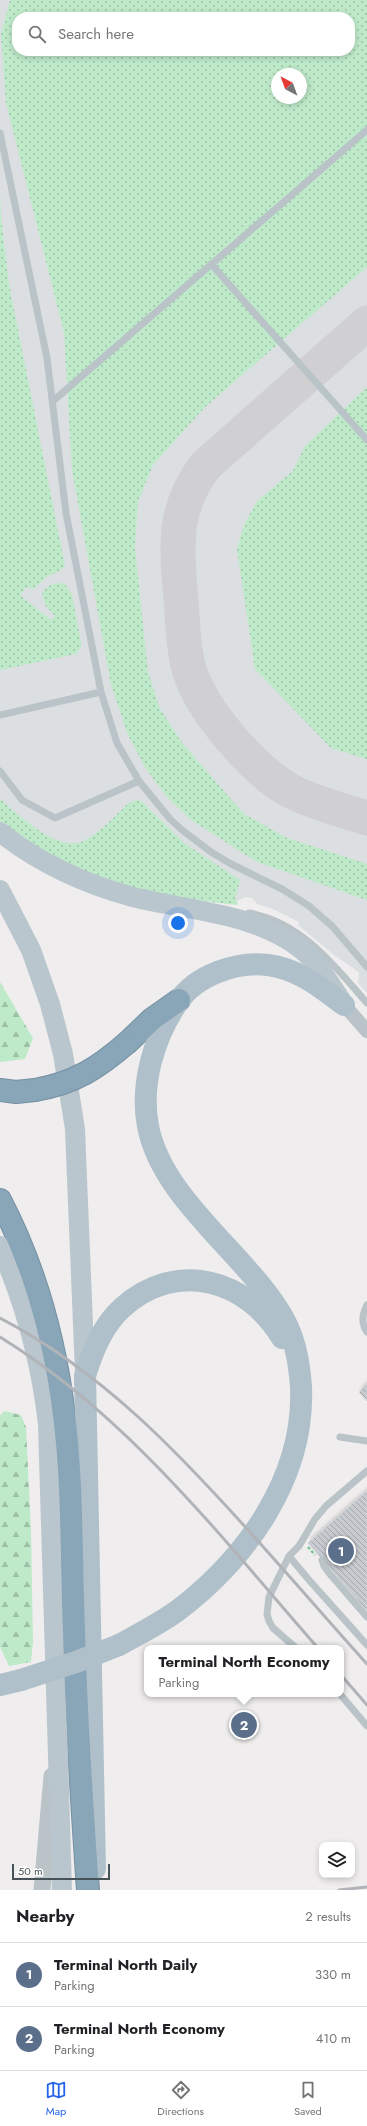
<!DOCTYPE html>
<html lang="en">
<head>
<meta charset="utf-8">
<style>
	:root { --surface:#fff; --page:#f2f2f2; --text:#202124; --muted:#757577; --line:#e0e0e0; --accent:#2563eb }
	body { margin:0; font-family:Jost,sans-serif; background:var(--page); color:var(--text) }
	.controls { position:absolute; right:12px; bottom:12px; display:grid; overflow:hidden; border-radius:8px; box-shadow:0 2px 6px #0003 }
	.controls button { width:36px; height:36px; display:grid; place-items:center; padding:0; border:0; border-bottom:1px solid var(--line); background:var(--surface); color:var(--text); font:20px sans-serif }
	.compass { position:absolute; left:271px; top:68px; width:36px; height:36px; border-radius:50%; background:var(--surface); box-shadow:0 2px 6px #0003; rotate:319deg }
	.scale { position:absolute; left:12px; bottom:10px; width:98px; box-sizing:border-box; padding-left:4px; border:2px solid #475258; border-top:0; font-size:11px; line-height:14px; white-space:nowrap; color:#475258; -webkit-text-stroke:3px #fff; paint-order:stroke }
	.you { position:absolute; left:178px; top:923px; width:14px; height:14px; margin:-10px; border:3px solid #fff; border-radius:50%; background:#1a73e8; box-shadow:0 0 0 6px #1a73e833 }
	.badge { display:grid; place-items:center; width:26px; height:26px; border-radius:50%; background:var(--accent); color:#fff; font-size:13px; font-weight:700 }
	.pin { position:absolute; translate:-50% -50%; border:2px solid #fff; box-shadow:0 1px 4px #0006 }
	.popup { position:absolute; left:144px; top:1645px; width:200px; height:52px; box-sizing:border-box; display:grid; place-content:center; border-radius:8px; background:var(--surface); filter:drop-shadow(0 1px 3px #0005); font-size:13px; white-space:nowrap; color:var(--muted) }
	.popup b { font-size:15px; color:var(--text) }
	.popup::after { content:''; position:absolute; left:50%; top:100%; margin-left:-8px; border:8px solid transparent; border-top-color:var(--surface) }
	.list { margin:0; padding:0; list-style:none }
	h2 { display:flex; justify-content:space-between; align-items:center; height:52px; margin:0; padding:0 16px; font-size:17px }
	h2 small { font-size:13px; font-weight:400; color:var(--muted) }
	.list li { display:grid; grid-template-columns:26px 1fr auto; gap:12px; align-items:center; box-sizing:border-box; height:64px; padding:0 16px; border-top:1px solid var(--line) }
	.list b { display:block; font-size:15px; white-space:nowrap }
	.list p { margin:0; font-size:13px; white-space:nowrap; color:var(--muted) }
	.list em { font-size:13px; font-style:normal; color:var(--muted) }
	.icon { flex:none; width:22px; height:22px; fill:none; stroke:currentColor; stroke-width:2; stroke-linecap:round; stroke-linejoin:round }
	.map { position:relative; flex:none; width:367px; height:1890px; overflow:hidden }
	.search { position:absolute; background:var(--surface); box-shadow:0 2px 6px #0003; left:12px; right:12px; top:12px; height:44px; display:flex; align-items:center; gap:10px; box-sizing:border-box; padding:0 14px; border-radius:16px; color:var(--muted); font-size:15px }
	.sheet { height:180px; background:var(--surface) }
	nav { display:flex; justify-content:space-around; align-items:center; box-sizing:border-box; height:56px; border-top:1px solid var(--line); background:var(--surface); font-size:11px; color:var(--muted) }
	nav a { display:grid; justify-items:center; gap:2px }
	nav .on { color:var(--accent) }
	.map>svg:first-child { display:block }
	.airport { fill:#dcdfe1; fill-rule:evenodd }
	.grass { fill:url(#grass-dots); fill-rule:evenodd }
	.forest { fill:url(#forest-firs) }
	.lines { fill:none; stroke-linecap:round; stroke-linejoin:round }
	.taxiway { stroke:#d0d0d2; stroke-width:35 }
	.building { fill:url(#building-back-hatch); stroke:#d1d4d8; filter:url(#shadow) }
	.motorway-casing { stroke:#7490a3; stroke-width:24 }
	.path { stroke:#7ac496; stroke-width:2.5; stroke-dasharray:3 2; stroke-linecap:butt }
	.service { stroke:#b9c3c8; stroke-width:7 }
	.minor { stroke:#b9c3c8; stroke-width:14 }
	.tertiary { stroke:#b9c3c8; stroke-width:17 }
	.secondary { stroke:#bac6cd; stroke-width:20 }
	.primary { stroke:#afc0ca; stroke-width:22 }
	.motorway { stroke:#89a5b8; stroke-width:22 }
	.rail { stroke:#b0b3b7; stroke-width:3 }
	.motorway-bridge-casing { stroke:#7490a3; stroke-width:24; stroke-linecap:butt }
	.service-bridge { stroke:#b9c3c8; stroke-width:7 }
	.primary-bridge { stroke:#afc0ca; stroke-width:22 }
	.motorway-bridge { stroke:#89a5b8; stroke-width:22 }
</style>
</head>
<body>
<div class="map">
<svg width="367" height="1890" viewBox="0 0 367 1890">
	<defs>
		<pattern id="grass-dots" width="8" height="8" patternUnits="userSpaceOnUse"><rect width="8" height="8" fill="#bfeaca"/><path d="M2 2h.1M6 6h.1" fill="none" stroke="#9dc0a7" stroke-width="1.8" stroke-linecap="round"/></pattern>
		<pattern id="forest-firs" width="22" height="20" patternUnits="userSpaceOnUse"><rect width="22" height="20" fill="#bfeaca"/><path d="M5 1l3.5 6h-7zM16 11l3.5 6h-7z" fill="#9dc0a7"/></pattern>
		<pattern id="building-back-hatch" width="6" height="6" patternUnits="userSpaceOnUse"><rect width="6" height="6" fill="#c7cbcf"/><path d="M-1 5l2 2M0 0l6 6M5-1l2 2" fill="none" stroke="#a3a7ab"/></pattern>
		<filter id="shadow"><feDropShadow dx="3.5" dy="-3.5" stdDeviation="2" flood-color="#0004"/></filter>
	</defs>
	<rect width="100%" height="100%" fill="#efeded"/>
	<path class="airport" d="M0,0H367V993L358,983L359,973L353,968L334,955L298,925L299,922L273,909L257,904L252,898L245,897L237,901L159,887L0,819ZM17,17H350V51H17ZM277,74H301V98H277Z"/>
	<path class="grass" d="M10,0H367V267L204,408L153,465L138,502L135,548L148,672L160,709L183,744L244,814L287,838L367,864V900L257,862L191,820L166,796L145,767L128,735L111,685L72,470L64,333L6,103L1,34ZM17,17H350V51H17ZM277,74H301V98H277Z
		M0,188L1,217L9,284L65,566L58,572L46,577L34,589L27,587L20,595L51,620L55,616L45,605L42,593C48,585 55,581 65,584L72,595L81,643V647L76,654L0,670Z
		M367,387V759L331,748L255,669L237,550L244,525L257,501L293,471L305,446Z
		M0,799C19,815 56,851 81,842C97,836 116,815 129,803L138,800L142,802L184,843L240,880L235,900L237,901L238,905C172,898 107,888 48,855C31,846 16,833 0,822Z"/>
	<path class="forest" d="M0,982L33,1038L25,1059L0,1062Z
		M5,1411L21,1415L26,1427L31,1530L33,1642L31,1662L9,1666L0,1647V1415Z"/>
	<g class="lines">
		<path class="taxiway" d="M367,323L206,465C175,505 176,539 180,588C183,615 182,644 189,669C200,709 256,774 293,792C316,804 343,810 367,818"/>
	</g>
	<path class="building" d="M367,1384V1401L359,1392Z
		M367,1491V1611L308,1543Z"/>
	<g class="lines">
		<defs>
			<path id="motorway" d="M128,1042L152,1019L179,1000
				M0,1090L16,1092L35,1090
				M0,1200C35,1267 55,1341 64,1415C73,1485 71,1560 74,1630C76,1717 82,1803 88,1890"/>
		</defs>
		<use href="#motorway" class="motorway-casing"/>
		<path class="path" d="M308,1547L315,1555"/>
		<path class="service" d="M0,133L47,358L66,513L101,692L117,743L139,781L170,819L182,830L211,852L231,864L282,889L309,906L332,926L367,967
			M211,264L367,440
			M53,401L367,130
			M0,715L101,692
			M0,771L22,800L55,818L139,781
			M249,913C301,922 334,965 367,1003
			M367,1305C362,1315 361,1323 367,1332
			M340,1437L367,1441
			M289,1556L309,1580L367,1645
			M296,1648L273,1628L269,1621L267,1614L269,1597L289,1556L299,1546L315,1519L326,1506L367,1471
			M340,1694L367,1726"/>
		<path class="minor" d="M344,1005L367,1031"/>
		<path class="tertiary" d="M42,1890L52,1776"/>
		<path class="secondary" d="M0,832C39,863 85,884 133,897C189,911 249,912 297,946C317,960 328,981 341,1000
			M0,890L31,950L50,1004L63,1054L75,1129L85,1373
			M0,1246C25,1303 41,1362 48,1424L62,1890"/>
		<path class="primary" d="M119,1645C139,1634 159,1624 177,1611C247,1558 305,1477 301,1387C299,1358 294,1333 278,1309C240,1250 161,1196 148,1126C140,1084 154,1037 178,1002C196,975 237,961 268,965C299,969 321,988 344,1005
			M0,1685L21,1680
			M95,1869L85,1376C92,1352 103,1325 122,1308C176,1259 247,1279 282,1338"/>
		<use href="#motorway" class="motorway"/>
		<path class="rail" d="M0,1318C102,1371 181,1455 257,1540C294,1581 330,1623 367,1664
			M0,1337C128,1416 220,1536 318,1648
			M341,1675L367,1705
			M339,1890L367,1887"/>
		<defs>
			<path id="motorway-bridge" d="M35,1090C75,1083 98,1068 128,1042"/>
		</defs>
		<use href="#motorway-bridge" class="motorway-bridge-casing"/>
		<path class="service-bridge" d="M322,1560L324,1566L329,1573L367,1617"/>
		<path class="primary-bridge" d="M21,1680L76,1662L119,1645"/>
		<use href="#motorway-bridge" class="motorway-bridge"/>
	</g>
</svg>
<div class="controls">
<button><svg class="icon" aria-label="layers" viewBox="0 0 24 24"><path d="M12 4l9 5-9 5-9-5zM3 14l9 5 9-5"/></svg></button>
</div>
<svg class="compass" viewBox="-18 -18 36 36"><path d="M0-13l5 13h-10z" fill="#e53935"/><path d="M0 13l5-13h-10z" fill="#757577"/></svg>
<div class="scale">50 m</div>
<div class="you"></div>
<div class="pin badge" style="left:341px;top:1551px;background:#5c6f8a">1</div>
<div class="pin badge" style="left:244px;top:1725px;background:#5c6f8a">2</div>
<div class="popup"><b>Terminal North Economy</b>Parking</div>
<div class="search"><svg class="icon" aria-label="search" viewBox="0 0 24 24"><circle cx="10" cy="10" r="6"/><path d="M15 15l6 6"/></svg>Search here</div>
</div>
<section class="sheet">
<h2>Nearby<small>2 results</small></h2>
<ul class="list">
<li><span class="badge" style="background:#5c6f8a">1</span><div><b>Terminal North Daily</b><p>Parking</p></div><em>330 m</em></li>
<li><span class="badge" style="background:#5c6f8a">2</span><div><b>Terminal North Economy</b><p>Parking</p></div><em>410 m</em></li>
</ul>
</section>
<nav>
<a class="on"><svg class="icon" aria-label="map" viewBox="0 0 24 24"><path d="M3 6l6-2 6 2 6-2v14l-6 2-6-2-6 2zM9 4v14M15 6v14"/></svg>Map</a>
<a><svg class="icon" aria-label="directions" viewBox="0 0 24 24"><path d="M12 3l9 9-9 9-9-9zM9 14v-3h6M13 9l2 2-2 2"/></svg>Directions</a>
<a><svg class="icon" aria-label="saved" viewBox="0 0 24 24"><path d="M7 4h10v16l-5-4-5 4z"/></svg>Saved</a>
</nav>
</body>
</html>
